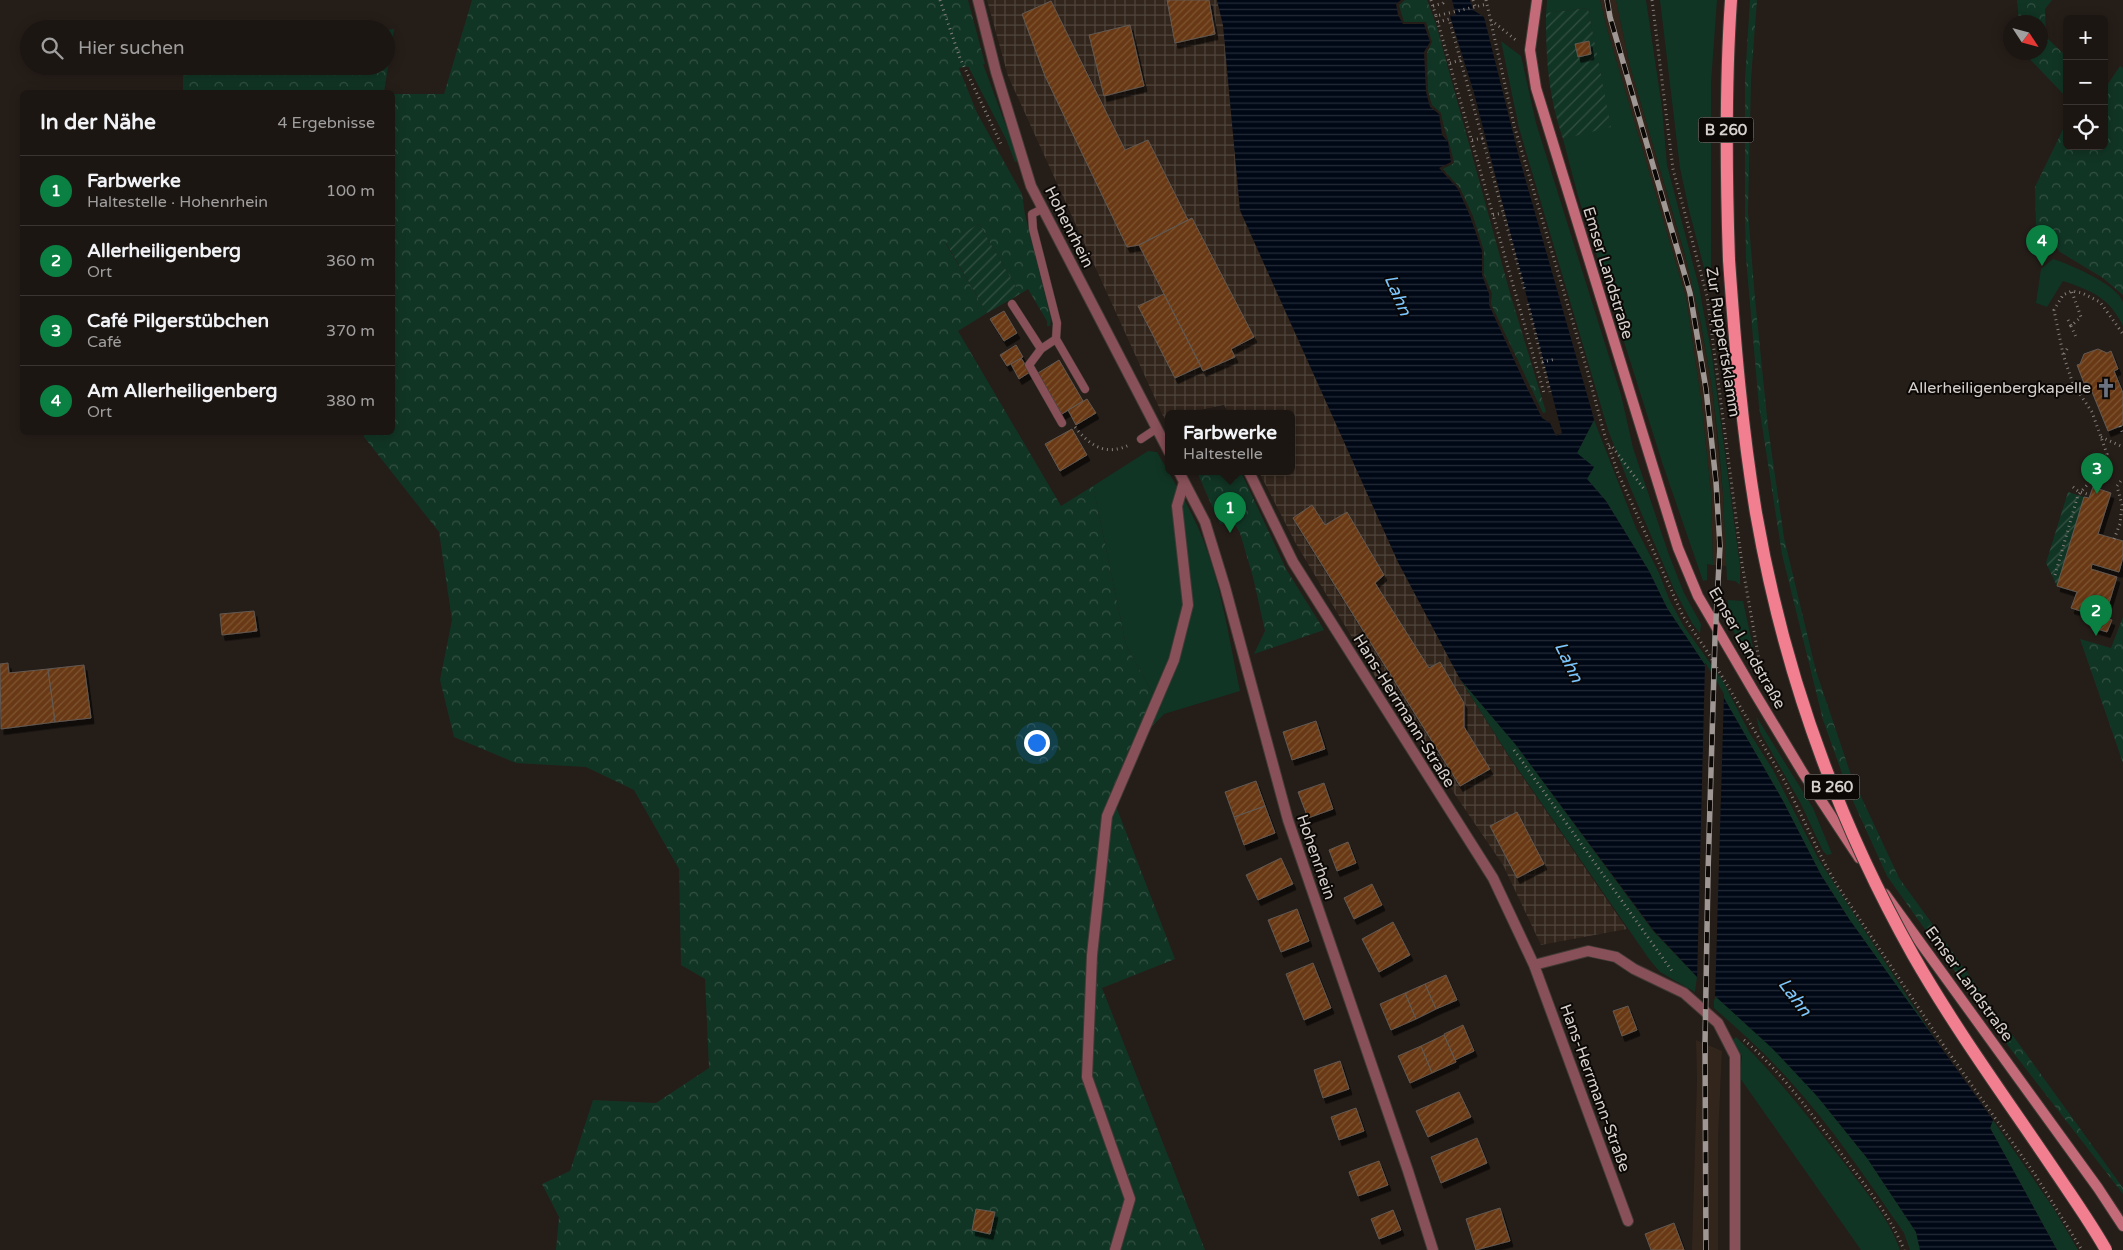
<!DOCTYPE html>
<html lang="de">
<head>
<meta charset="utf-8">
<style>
	:root { --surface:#1c1612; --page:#292320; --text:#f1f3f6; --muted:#a09f9f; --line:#3a3532; --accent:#0b8043 }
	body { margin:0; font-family:"Varela Round",sans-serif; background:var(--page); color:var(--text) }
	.controls { position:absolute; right:15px; top:15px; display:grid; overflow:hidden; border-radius:8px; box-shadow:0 2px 12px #0003 }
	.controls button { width:45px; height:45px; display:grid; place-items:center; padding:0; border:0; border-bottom:1px solid var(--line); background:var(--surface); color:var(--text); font:25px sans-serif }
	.compass { position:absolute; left:2003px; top:15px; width:45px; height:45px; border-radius:50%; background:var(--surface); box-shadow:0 2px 12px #0003; rotate:126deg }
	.you { position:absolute; left:1036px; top:742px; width:18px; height:18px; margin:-12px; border:4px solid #fff; border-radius:50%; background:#1a73e8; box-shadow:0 0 0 8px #1a73e833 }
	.badge { display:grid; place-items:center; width:32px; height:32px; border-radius:50%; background:var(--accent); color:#fff; font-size:16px; font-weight:700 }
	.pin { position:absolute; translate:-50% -41px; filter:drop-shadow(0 1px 2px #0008) }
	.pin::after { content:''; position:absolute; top:26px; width:18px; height:15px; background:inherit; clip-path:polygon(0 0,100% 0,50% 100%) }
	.popup { position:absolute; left:1165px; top:410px; width:130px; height:65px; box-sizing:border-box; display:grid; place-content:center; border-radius:8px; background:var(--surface); filter:drop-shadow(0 1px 4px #0005); font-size:16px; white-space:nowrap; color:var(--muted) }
	.popup b { font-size:19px; color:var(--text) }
	.popup::after { content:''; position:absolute; left:50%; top:100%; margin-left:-10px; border:10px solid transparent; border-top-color:var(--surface) }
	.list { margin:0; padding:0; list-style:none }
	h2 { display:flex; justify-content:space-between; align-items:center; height:65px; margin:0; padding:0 20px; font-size:21px }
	h2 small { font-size:16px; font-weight:400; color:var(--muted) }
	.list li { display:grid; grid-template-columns:32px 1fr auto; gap:15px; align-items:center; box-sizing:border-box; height:70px; padding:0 20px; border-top:1px solid var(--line) }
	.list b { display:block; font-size:19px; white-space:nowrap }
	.list p { margin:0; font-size:16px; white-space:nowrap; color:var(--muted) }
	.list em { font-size:16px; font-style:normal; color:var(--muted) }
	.icon { flex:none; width:28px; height:28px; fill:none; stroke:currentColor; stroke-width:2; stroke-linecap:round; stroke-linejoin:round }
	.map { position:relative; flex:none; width:2123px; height:1250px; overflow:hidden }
	.search { position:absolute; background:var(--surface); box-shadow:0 2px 12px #0003; left:20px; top:20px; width:375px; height:55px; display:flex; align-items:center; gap:12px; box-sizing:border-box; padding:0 18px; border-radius:28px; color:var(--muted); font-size:19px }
	.panel { position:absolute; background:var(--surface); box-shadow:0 2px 12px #0003; left:20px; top:90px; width:375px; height:345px; border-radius:8px }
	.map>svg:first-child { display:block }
	.built { fill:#32251c }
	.industrial { fill:url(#industrial-grid) }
	.grass { fill:#113525 }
	.forest { fill:url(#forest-crowns) }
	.garden { fill:url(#garden-furrows) }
	.water { fill:url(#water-rules) }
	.pier { fill:#251d18 }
	.building { fill:url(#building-hatch); stroke:#625953; filter:url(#shadow) }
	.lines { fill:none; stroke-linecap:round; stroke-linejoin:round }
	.lane-casing { stroke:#413a35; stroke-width:9 }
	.street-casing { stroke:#413a35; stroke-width:12 }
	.secondary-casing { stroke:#413a35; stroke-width:12 }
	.primary-casing { stroke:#413a35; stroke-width:14 }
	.path { stroke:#857e7a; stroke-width:3; stroke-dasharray:1 4; stroke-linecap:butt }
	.lane { stroke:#885058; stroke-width:8 }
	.street { stroke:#885058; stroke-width:10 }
	.secondary { stroke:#c36b78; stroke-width:10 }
	.primary { stroke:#f17f90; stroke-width:12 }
	.rail-casing { stroke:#9e9793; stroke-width:5.5 }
	.rail { stroke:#0b0806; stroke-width:4; stroke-dasharray:11; stroke-linecap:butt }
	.primary-bridge-casing { stroke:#413a35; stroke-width:14; stroke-linecap:butt }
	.primary-bridge { stroke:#f17f90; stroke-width:12 }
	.labels { text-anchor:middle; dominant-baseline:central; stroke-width:4; stroke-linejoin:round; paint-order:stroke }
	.shield { fill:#0b0806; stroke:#999491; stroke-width:1 }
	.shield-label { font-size:15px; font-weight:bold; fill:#d6d0cd }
	.street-label { font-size:16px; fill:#d6d0cd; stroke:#0b0806 }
	.poi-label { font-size:16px; fill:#d6d0cd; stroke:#0b0806; text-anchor:end }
	.water-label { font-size:18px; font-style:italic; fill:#7cc6fe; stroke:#0b0806 }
</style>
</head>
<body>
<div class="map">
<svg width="2123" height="1250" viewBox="0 0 2123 1250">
	<defs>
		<pattern id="industrial-grid" width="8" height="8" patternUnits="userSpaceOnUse" patternTransform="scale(1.25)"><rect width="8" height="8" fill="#32251c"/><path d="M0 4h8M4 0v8" fill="none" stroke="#4f443c"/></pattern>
		<pattern id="forest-crowns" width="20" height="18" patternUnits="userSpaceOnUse" patternTransform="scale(1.25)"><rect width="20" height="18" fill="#113525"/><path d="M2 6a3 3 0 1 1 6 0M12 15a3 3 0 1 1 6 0" fill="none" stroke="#335143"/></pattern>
		<pattern id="garden-furrows" width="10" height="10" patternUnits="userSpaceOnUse" patternTransform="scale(1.25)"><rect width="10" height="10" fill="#113525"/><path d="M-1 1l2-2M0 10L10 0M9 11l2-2" fill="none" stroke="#335143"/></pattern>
		<pattern id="water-rules" width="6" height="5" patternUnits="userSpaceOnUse" patternTransform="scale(1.25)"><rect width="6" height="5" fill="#000816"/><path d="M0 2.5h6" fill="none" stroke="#242b37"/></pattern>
		<pattern id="building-hatch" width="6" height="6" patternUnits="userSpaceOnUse" patternTransform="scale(1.25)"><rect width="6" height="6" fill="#693912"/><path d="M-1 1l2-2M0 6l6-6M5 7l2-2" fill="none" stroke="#7e5533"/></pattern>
		<filter id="shadow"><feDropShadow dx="3" dy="5.5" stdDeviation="0" flood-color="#0009"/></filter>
	</defs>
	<rect width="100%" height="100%" fill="#251d18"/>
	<path class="built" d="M1600,0H1616L1630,66L1694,288L1712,387L1723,494L1727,566L1713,565L1711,493L1701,399L1686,298L1607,29Z
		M1696,1040L1722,1051L1718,1137V1250H1692L1697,1079Z"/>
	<path class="industrial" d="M987,0H1217L1223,25L1240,211L1398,562L1460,679L1509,757L1627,929L1541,945L1503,865L1381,686L1295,542L1259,472H1291V414H1229L1224,405L1181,414H1169V417L1164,418L1008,76Z"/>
	<path class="grass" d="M1547,0H1600L1607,29L1686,298L1701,399L1711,493L1713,565L1707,564V580L1703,581L1663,465L1578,196L1563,139L1610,126L1588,8L1546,13Z
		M1616,0H1646L1662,108L1667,165L1699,287L1712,356L1740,566V585L1735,581L1727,580L1723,494L1719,447L1712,387L1700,318L1685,255L1630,66Z
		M1660,0H1717L1711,83V283H1708L1689,210L1680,168Z
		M1501,41L1521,56L1536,123L1621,395L1633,448L1669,555L1684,593L1701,624L1700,634L1692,623L1674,589L1631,489L1608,430L1519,128Z
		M983,64L1019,161L1015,162L1006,139L968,66Z
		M2053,259C2069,264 2118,285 2123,302C2123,309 2123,319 2123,326C2109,297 2092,291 2063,281L2047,307L2036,303L2041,269Z
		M1594,420L1636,528L1659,573L1669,599L1683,625L1723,681L1749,732L1773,770L1819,860L1942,1050L1849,919L1821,875L1783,801L1705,665L1667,608L1649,571L1606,501L1587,479L1577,453Z
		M1148,451L1157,452C1172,478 1188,504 1200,532C1221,582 1229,639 1240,691L1164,714L1126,645L1093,486Z
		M1728,600L1743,601L1754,652L1753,656L1747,660C1737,642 1728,621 1728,600Z
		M1460,679L1516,745L1653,931L1697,977L1695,992L1660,972L1649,959L1509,756Z
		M1756,716L1813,808L1832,854L1827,855L1823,851L1800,802L1760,732Z
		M1714,995L1773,1049L1817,1096L1867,1158L1916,1232L1920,1250H1910L1904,1233C1868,1181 1832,1127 1789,1080C1766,1054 1740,1031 1714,1008Z
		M1736,1037C1776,1075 1811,1120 1845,1164C1865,1191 1889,1218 1900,1250H1861L1740,1078L1742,1056L1733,1040Z
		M1993,1120L2054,1209L2078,1250H2057L1990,1128Z"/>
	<path class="forest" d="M472,0H968L985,64L959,68L977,113L1022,194L1025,215L1051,319L1050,326H1047V321L1028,289L1020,294L979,224L946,244L987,313L958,331L1061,506L1093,486L1126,645L1164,714L1129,749L1112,796L1175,959L1102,988L1205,1250H556L559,1217L542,1184L570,1171L593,1100L656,1103L709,1068L705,979L681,965L679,869L634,790L586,767L516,763L454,737L440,680L452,620L439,532L364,437V433L392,432L393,94H444Z
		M1405,0H1427L1436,24L1510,293L1546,412L1543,413L1491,304L1492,294L1484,274V251L1473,216L1460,188L1443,169L1454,163C1451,145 1444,131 1441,113L1432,105L1428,91L1427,53L1432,42L1426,22H1404L1399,5Z
		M1750,0H1757L1751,79L1748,212L1755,299L1768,427L1784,538L1816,671L1851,775L1899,878L2123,1188V1194L2009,1047L1887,876L1848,790L1823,720L1782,554L1759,406L1746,258L1745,211V80Z
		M2017,0H2052L2045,9L2046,37L2067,57V98L2024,53L2040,52V22H2019Z
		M394,29L384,92H183V66H210L247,71L255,66H386V30Z
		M2120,66L2123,68V295L2103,278L2060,252L2036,226L2035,187L2067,121V146H2104V90Z
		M1197,472H1241L1286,569L1324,630L1254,654L1265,631L1253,577L1240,533L1234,523L1220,524Z
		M2123,617V763L2080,639L2111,648Z"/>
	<path class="garden" d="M1588,8L1611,127L1563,139C1548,93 1546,61 1546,13Z
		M979,224L1020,294L987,313L946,243Z
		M2068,492L2084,497L2057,586L2046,563Z"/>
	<path class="water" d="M1217,0H1401L1396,4L1398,15L1403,24H1424L1430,42L1424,52L1426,92L1430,107L1439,114L1442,135L1448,142L1451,162L1439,168L1458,189L1470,216L1482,251V275L1489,294V305L1526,386L1542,418L1550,423L1556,436L1562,433L1474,93L1450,16L1456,15L1452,0H1470L1473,10L1484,17L1519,157L1592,412L1594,420L1577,453L1594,467L1587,479L1606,501L1649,571L1667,608L1705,665L1783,801L1821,875L1849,919L1993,1120L1990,1128L2057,1250H1920L1916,1232L1867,1158L1817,1096L1773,1049L1714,995L1654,931L1516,745L1460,679L1398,562L1240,210L1223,25Z"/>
	<path class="pier" d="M1705,662L1724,694L1715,1000L1697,981Z"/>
	<path class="building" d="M1167,0H1209L1215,34L1175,43Z
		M1051,1L1125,150L1148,140L1188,220L1139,245L1127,247L1045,76L1022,14Z
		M1130,25L1144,86L1104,96L1089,35Z
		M1589,41L1591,54L1578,57L1575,44Z
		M1192,218L1254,337L1231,349L1235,357L1203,371L1139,245Z
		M1164,294L1201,366L1175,378L1138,306Z
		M1004,311L1017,333L1004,341L990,319Z
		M1016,345L1023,357L1007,366L1000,355Z
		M2098,349L2107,353L2111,351L2118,369L2114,371L2123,393V425L2108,431L2088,382L2084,383L2077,365L2080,364L2084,354Z
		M1021,358L1030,372L1019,379L1011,364Z
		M1059,360L1083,401L1062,414L1038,373Z
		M1087,399L1096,413L1076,425L1068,410Z
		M1072,429L1087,455L1060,471L1045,444Z
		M2093,487L2111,493L2098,534L2123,541V557L2119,572L2092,564L2091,569L2117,577L2109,603L2095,599L2090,614L2071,608L2077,592L2057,586L2084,497L2089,498Z
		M1312,505L1325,525L1347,512L1384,575L1375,583L1429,668L1440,662L1464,703V727L1490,769L1460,786L1293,518Z
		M254,611L257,631L222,635L220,614Z
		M2095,614L2112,620L2107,632L2091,627Z
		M8,663L9,673L48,669L55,722L1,729L0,664Z
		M84,665L91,718L55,722L48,669Z
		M1316,721L1325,749L1292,760L1283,732Z
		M1256,781L1265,806L1234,817L1225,792Z
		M1324,783L1333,809L1308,818L1298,792Z
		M1265,806L1275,833L1244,845L1234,817Z
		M1517,812L1544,864L1517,878L1490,826Z
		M1348,842L1356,863L1337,871L1329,850Z
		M1281,858L1293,884L1258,900L1246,875Z
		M1372,884L1382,905L1354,919L1344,898Z
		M1297,909L1309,941L1281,952L1268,920Z
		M1393,922L1410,955L1379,972L1362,939Z
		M1313,963L1331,1008L1304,1020L1286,974Z
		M1446,975L1457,1000L1436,1009L1425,984Z
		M1425,984L1436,1009L1416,1019L1405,993Z
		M1405,993L1416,1019L1391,1030L1380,1004Z
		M1628,1006L1637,1030L1622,1036L1613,1011Z
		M1463,1025L1474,1051L1455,1060L1444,1034Z
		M1444,1035L1456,1062L1432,1073L1421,1046Z
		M1421,1046L1432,1073L1410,1083L1398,1056Z
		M1340,1061L1349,1089L1323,1098L1314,1070Z
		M1459,1092L1471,1117L1428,1137L1416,1111Z
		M1356,1108L1364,1131L1339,1140L1331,1117Z
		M1477,1138L1487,1163L1441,1183L1431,1157Z
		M1379,1161L1388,1185L1358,1196L1349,1172Z
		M1500,1208L1510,1241L1476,1250L1466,1219Z
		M976,1209L995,1212L990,1234L972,1230Z
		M1393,1210L1401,1230L1379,1239L1371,1219Z
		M1674,1223L1684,1250H1651L1645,1234Z"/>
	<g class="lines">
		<defs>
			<path id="lane" d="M1042,209L1032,214L1033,229L1057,323L1056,339L1041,349L1029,365L1062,423
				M1012,304L1041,349
				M1056,339L1085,389
				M1141,439L1156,429"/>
			<path id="street" d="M978,0L996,72L1031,186L1169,452
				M1179,472L1205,522L1225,587L1288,820L1408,1171L1433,1250
				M1249,472L1293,562L1493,878L1534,965L1588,951L1616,957L1634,969L1684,993L1718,1023L1735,1056V1250
				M1534,965L1628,1221
				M1115,1250L1130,1199L1087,1077L1092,955L1107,816L1174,660L1188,605L1177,506L1184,482"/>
			<path id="secondary" d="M1537,0L1530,50L1536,88L1678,548L1698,596L1753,690L1803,773L1859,858
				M1885,894L2098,1188L2123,1226"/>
			<path id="primary" d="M1729,260C1726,173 1725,87 1731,0"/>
		</defs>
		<use href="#lane" class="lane-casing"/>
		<use href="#street" class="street-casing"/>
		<use href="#secondary" class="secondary-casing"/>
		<use href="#primary" class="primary-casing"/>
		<path class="path" d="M940,0L960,58L1001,144
			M1431,0L1436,16L1487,4
			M1473,0L1475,6
			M1486,0L1514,125L1588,373L1604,433L1618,473L1683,616L1705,648L1784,780L1825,864L1837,885L1942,1043L2034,1173L2082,1250
			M1652,0L1673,169L1707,296L1742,564L1760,665L1758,670
			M1433,6L1443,3L1444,0
			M1436,16L1544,393
			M1491,20L1517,41
			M1438,22L1449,19L1525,291
			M1450,63L1461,60
			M1472,140L1483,138
			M1493,215L1503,213
			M2072,292L2081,317L2071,326L2077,339
			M1528,304L1550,392
			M2068,320L2071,326
			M2064,354L2069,346
			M1542,362L1556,359
			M2120,426L2123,434
			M1075,427C1090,446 1106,457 1131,444
			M2101,437L2123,447
			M1609,446L1611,445L1644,489
			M2073,487L2080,493
			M2081,492L2090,495
			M2114,539L2120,524L2122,505L2117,486L2123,478
			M2055,575L2078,495L2089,483L2094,481L2098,476L2100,466L2107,454L2092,412L2073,384L2063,354L2054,310L2063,295L2072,291L2082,293L2100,302L2123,334
			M1514,750L1672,971
			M1744,1040C1783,1073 1816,1120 1846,1160C1867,1188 1891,1217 1904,1250"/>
		<use href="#lane" class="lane"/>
		<use href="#street" class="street"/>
		<use href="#secondary" class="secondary"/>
		<use href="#primary" class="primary"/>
		<defs>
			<path id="rail" d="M1607,0L1610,17L1690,293L1706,389L1716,482L1720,546L1715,637L1708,873L1705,1044L1706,1250"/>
		</defs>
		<use href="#rail" class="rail-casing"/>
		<use href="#rail" class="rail"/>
		<defs>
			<path id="primary-bridge" d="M1729,260C1735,345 1742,429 1756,513C1783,668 1836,818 1913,955C1957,1032 2010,1104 2059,1177C2075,1201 2092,1225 2106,1250"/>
		</defs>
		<use href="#primary-bridge" class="primary-bridge-casing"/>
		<use href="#primary-bridge" class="primary-bridge"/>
	</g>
	<defs>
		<symbol id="church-bare" viewBox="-9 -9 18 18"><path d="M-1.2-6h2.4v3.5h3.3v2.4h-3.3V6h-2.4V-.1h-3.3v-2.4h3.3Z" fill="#6b7280" stroke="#0b0806" stroke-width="2.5" paint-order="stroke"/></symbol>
	</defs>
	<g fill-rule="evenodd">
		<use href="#church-bare" x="2092" y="374" width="28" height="28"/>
	</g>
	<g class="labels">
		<g class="shield">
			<rect x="1698.5" y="117.5" width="55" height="25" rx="4"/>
			<rect x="1804.5" y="774.5" width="55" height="25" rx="4"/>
		</g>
		<g class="shield-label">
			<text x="1726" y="130">B 260</text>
			<text x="1832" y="787">B 260</text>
		</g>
		<g class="street-label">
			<text transform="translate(1069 227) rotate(63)">Hohenrhein</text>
			<text transform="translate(1608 273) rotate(73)">Emser Landstraße</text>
			<text transform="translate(1723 342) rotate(81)">Zur Ruppertsklamm</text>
			<text transform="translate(1747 648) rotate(60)">Emser Landstraße</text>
			<text transform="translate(1404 711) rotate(58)">Hans-Herrmann-Straße</text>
			<text transform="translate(1316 857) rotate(71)">Hohenrhein</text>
			<text transform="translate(1969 984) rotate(54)">Emser Landstraße</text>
			<text transform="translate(1595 1088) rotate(70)">Hans-Herrmann-Straße</text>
		</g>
		<g class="poi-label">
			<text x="2091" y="388">Allerheiligenbergkapelle</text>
		</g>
		<g class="water-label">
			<text transform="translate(1398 295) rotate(67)">Lahn</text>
			<text transform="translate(1569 662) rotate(64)">Lahn</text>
			<text transform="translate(1795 997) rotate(53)">Lahn</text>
		</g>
	</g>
</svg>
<div class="controls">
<button>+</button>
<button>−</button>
<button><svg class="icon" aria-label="locate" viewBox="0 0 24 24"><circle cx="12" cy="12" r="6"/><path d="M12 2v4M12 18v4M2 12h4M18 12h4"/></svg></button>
</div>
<svg class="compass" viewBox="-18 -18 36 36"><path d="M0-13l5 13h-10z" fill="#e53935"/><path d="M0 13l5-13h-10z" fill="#a09f9f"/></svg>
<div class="you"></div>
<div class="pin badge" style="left:1230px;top:533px">1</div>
<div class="popup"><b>Farbwerke</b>Haltestelle</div>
<div class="pin badge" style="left:2096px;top:636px">2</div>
<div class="pin badge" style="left:2097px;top:494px">3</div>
<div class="pin badge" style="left:2042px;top:266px">4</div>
<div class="search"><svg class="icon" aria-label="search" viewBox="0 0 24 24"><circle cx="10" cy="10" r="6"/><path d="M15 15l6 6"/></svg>Hier suchen</div>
<section class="panel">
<h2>In der Nähe<small>4 Ergebnisse</small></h2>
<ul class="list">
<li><span class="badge">1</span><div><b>Farbwerke</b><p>Haltestelle · Hohenrhein</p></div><em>100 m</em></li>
<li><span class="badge">2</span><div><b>Allerheiligenberg</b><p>Ort</p></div><em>360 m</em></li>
<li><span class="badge">3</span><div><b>Café Pilgerstübchen</b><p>Café</p></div><em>370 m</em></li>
<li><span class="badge">4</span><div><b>Am Allerheiligenberg</b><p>Ort</p></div><em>380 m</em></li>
</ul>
</section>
</div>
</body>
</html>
